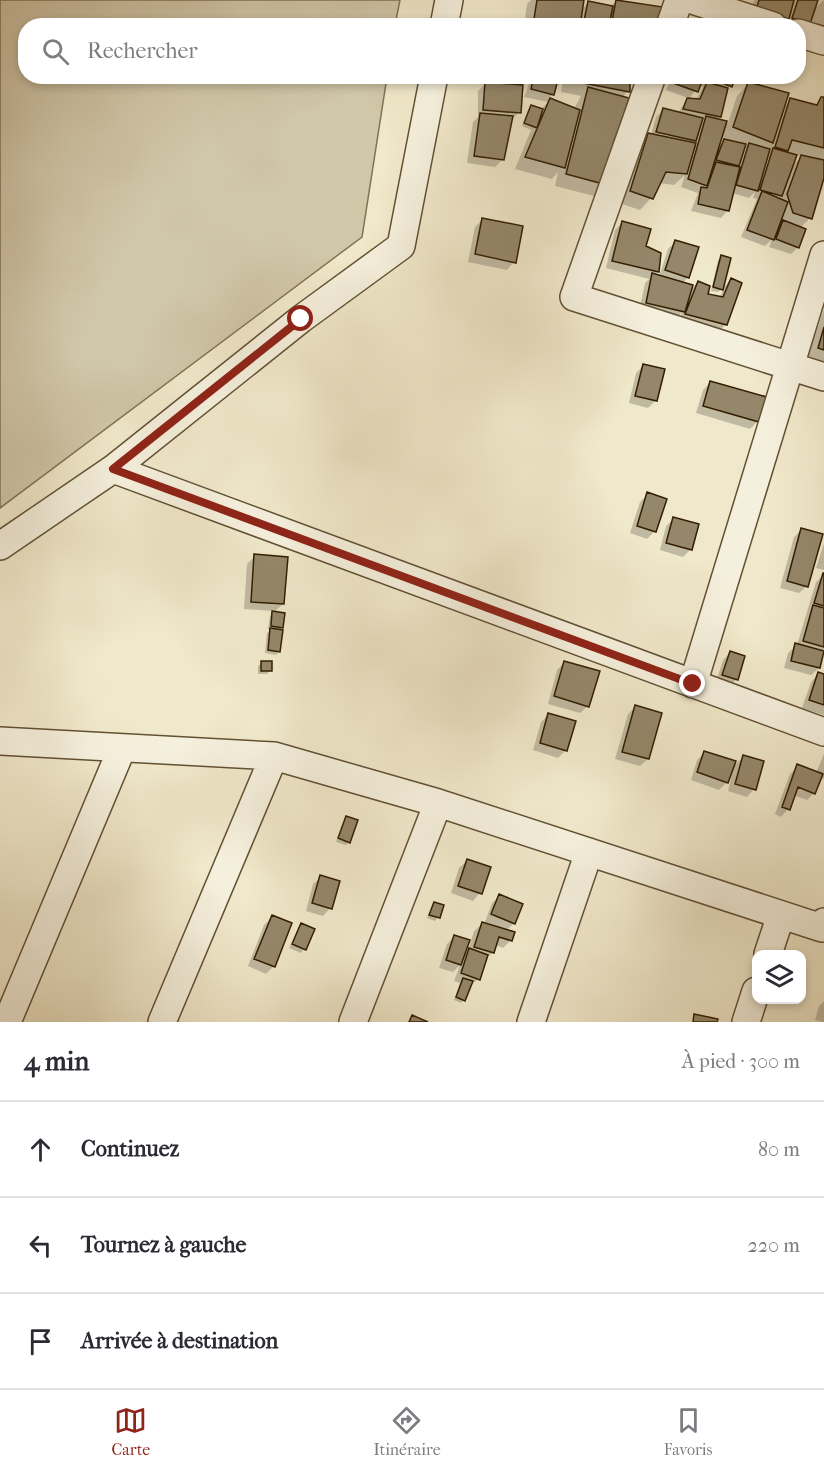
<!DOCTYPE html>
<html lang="fr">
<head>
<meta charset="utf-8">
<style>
	:root { --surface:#fff; --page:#f7f7f7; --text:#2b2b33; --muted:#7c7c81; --line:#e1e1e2; --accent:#8f2418 }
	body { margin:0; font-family:"IM FELL French Canon",serif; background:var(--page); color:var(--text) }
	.controls { position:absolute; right:18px; bottom:18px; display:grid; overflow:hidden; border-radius:12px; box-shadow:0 3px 9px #0003 }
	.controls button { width:54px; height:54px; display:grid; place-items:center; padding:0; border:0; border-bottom:2px solid var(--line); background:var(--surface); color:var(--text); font:30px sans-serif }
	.stop { position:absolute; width:18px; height:18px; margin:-14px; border:4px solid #8f2418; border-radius:50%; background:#fff }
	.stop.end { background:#8f2418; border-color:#fff; box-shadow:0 2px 6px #0008 }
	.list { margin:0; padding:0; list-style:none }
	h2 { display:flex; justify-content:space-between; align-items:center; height:78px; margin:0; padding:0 24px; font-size:26px }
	h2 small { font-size:20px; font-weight:400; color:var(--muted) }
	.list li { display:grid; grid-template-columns:39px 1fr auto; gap:18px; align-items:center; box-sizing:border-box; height:96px; padding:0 24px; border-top:2px solid var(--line) }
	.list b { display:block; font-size:22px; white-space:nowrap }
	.list em { font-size:20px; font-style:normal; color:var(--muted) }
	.icon { flex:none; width:33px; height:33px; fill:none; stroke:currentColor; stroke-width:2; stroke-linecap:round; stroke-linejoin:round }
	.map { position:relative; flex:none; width:824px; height:1022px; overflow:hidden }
	.search { position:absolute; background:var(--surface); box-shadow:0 3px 9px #0003; left:18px; right:18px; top:18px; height:66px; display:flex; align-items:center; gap:15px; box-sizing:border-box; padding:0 21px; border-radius:24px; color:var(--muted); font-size:22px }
	.sheet { height:366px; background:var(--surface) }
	nav { display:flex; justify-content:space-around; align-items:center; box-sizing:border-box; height:84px; border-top:2px solid var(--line); background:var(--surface); font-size:16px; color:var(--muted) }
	nav a { display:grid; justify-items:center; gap:3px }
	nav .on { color:var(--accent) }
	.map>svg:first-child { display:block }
	.green { fill:#d0c6a8; stroke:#827254; stroke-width:1.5 }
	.shadow { fill:#0003; fill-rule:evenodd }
	.building { fill:#95876a; stroke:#331e01; stroke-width:1.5 }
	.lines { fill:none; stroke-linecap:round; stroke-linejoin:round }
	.minor-casing { stroke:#625033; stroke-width:30 }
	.minor { stroke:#f5f0dd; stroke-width:27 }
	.route { stroke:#8f2418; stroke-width:8 }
</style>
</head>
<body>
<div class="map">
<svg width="824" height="1022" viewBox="0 0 824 1022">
	<rect width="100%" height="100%" fill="#f0e8ca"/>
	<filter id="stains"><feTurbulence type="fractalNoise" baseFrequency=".00333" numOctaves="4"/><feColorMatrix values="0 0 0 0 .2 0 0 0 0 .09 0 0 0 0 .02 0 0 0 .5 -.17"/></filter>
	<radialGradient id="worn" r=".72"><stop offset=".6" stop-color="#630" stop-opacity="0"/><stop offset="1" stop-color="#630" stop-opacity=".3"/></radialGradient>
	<path class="green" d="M0,0H400L395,25L26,26V76L387,77L362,237L0,508Z"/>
	<path class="shadow" d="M531,0H583L581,10L588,3L610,7L617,0L662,8L658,26H524L527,4Z
		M754,0H817L814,9L824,0V49L806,44L813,19L802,31L798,26H785L787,18L780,26L749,18Z
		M532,76H554L553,94L548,99L574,109L581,96L561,92L564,76H628V91L622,98L605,184L594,196L555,186L558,172L552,179L515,169L531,130L522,126L528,110L531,106L540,110L548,102L524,97Z
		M672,76H734L726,91L720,117L717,120L728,123L737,96L748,84L782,108L791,100L814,106L824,99V172L810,218L800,228L798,247L791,254L769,247L772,239L765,246L741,237L757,199L753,198L755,192L749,198L732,193L728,210L721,218L691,211L698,193L681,187L685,175L674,185L659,183L651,198L640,210L619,203L637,147L651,135L656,117L663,110L678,113L688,98L666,90ZM699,85L703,87L696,100L689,99ZM720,138L725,140L717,148ZM796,155L802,156L792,166Z
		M485,84L519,112L512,120L503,159L495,167L467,163L473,122L478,117V91Z
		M483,219L514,262L507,270L468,262L475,227Z
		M623,222L644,247L657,272L654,275L659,277L668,249L676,241L688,277L682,284L690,290L698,282L707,295L720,297L724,287L731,279L726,324L718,332L679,322L682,312L676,319L639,311L645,283L649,279L606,268L615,230Z
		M722,257V289L718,292L711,291L718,260Z
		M824,309V364L807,359Z
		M643,366L656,400L648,408L629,403L636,373Z
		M711,382L758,421L750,429L696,413L703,390Z
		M648,494L655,531L647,539L630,533L640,502Z
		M674,519L691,549L683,557L660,550L666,526Z
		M801,530L807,586L799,593L780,588L794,537Z
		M824,543V570L816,568Z
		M255,556L283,604L273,613L282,627L278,631L279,651L276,655L265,653L267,633L271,630L268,629L270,616L275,611L244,609L247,564Z
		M824,575V649L819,668L811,675L784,668L788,653L797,645L816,582Z
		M730,653L737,679L729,687L716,682L723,660Z
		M565,662L588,706L580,713L548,704L557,670Z
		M262,663L270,670L267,674H258V666Z
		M818,674L824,676V715L802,708L811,682Z
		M635,707L648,759L640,766L615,759L628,714Z
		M548,715L566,750L558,758L533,750L541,722Z
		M705,752L727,782L719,790L691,780L697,760Z
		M824,754V779L820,777L814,793L807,800L793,795L788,809L781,817L775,814L790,774L798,766L816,773Z
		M743,757L754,789L747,797L728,791L734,766Z
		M346,817L349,842L346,845L336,842Z
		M467,861L480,893L473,901L451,893L459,868Z
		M321,877L330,908L323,916L306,911L313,884Z
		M500,896L514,923L506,931L511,940L503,948L495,945L493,952L485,960L479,979L469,986L461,1003L454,1000L460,983L454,981L460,965L453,972L439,968L447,944L455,936L462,957L468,951L474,931L482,924L491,926V924L485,922L492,903Z
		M434,903L438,917L435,921L427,918Z
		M272,917L274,966L266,974L248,966L264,925Z
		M301,925L304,949L301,953L289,948Z
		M824,1001V1022H822L815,1020L819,1006Z"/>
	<path class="building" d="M537,0H584L580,26L533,25Z
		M616,0L663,7L659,26H611Z
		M759,0H794L789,19L756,10Z
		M798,0H818L810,24L792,18Z
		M588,1L613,6L609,26H583Z
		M534,76H559L554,95L531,89Z
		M572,76H630V92L572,81Z
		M675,76H704L698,92L673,83Z
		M706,76H736L732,87Z
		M485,82L523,85L521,113L483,110Z
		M707,82L728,88L721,117L683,109L687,98L700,99Z
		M748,82L789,93L773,143L733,127Z
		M588,87L629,98L607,185L566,174Z
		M821,97H824V148L792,140L788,151L775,147L790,98L817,105Z
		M550,98L580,110L565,168L525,157Z
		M531,105L543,109L537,128L524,123Z
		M663,108L703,118L696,141L656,132Z
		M480,113L513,116L504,160L474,156Z
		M706,116L727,121L707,186L688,179Z
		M648,133L696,143L687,174L666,172L653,199L630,191Z
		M724,139L746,144L739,166L716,160Z
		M749,143L770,149L758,191L736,185Z
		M773,148L797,155L782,196L760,190Z
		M801,155L824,160V178L812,219L793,213L787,194Z
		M716,162L740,167L729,211L698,204L701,187L707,188Z
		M762,191L788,202L774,240L747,230Z
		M482,218L523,226L516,263L475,254Z
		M783,220L806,229L799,248L776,239Z
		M622,221L651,229L646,246L661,253L659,272L612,261Z
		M675,240L699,247L689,278L665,270Z
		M721,255L731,258L723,290L713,287Z
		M652,273L693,285L685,312L646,303Z
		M731,278L742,283L727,325L685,314L698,281L710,286L708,294L723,297Z
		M824,327V350L818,348Z
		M643,364L665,369L657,401L635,396Z
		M710,381L767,397L759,422L703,406Z
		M647,492L667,499L656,532L637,526Z
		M673,517L699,524L692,550L666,543Z
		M801,528L823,534L808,587L787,581Z
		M254,554L288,557L284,604L251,602Z
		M823,573H824V606L814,603Z
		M813,605L824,608V647L803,641Z
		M272,611L285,613L283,628L271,626Z
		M270,628L283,630L280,652L268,650Z
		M795,643L824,651L820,668L791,661Z
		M730,651L745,656L738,680L722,675Z
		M261,661H272V671H261Z
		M564,661L600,671L589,707L554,696Z
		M818,672L824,674V705L809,700Z
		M635,705L662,713L649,759L622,752Z
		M548,713L576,721L567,751L540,743Z
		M704,751L736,761L728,783L697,772Z
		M743,755L764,761L756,790L735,784Z
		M797,764L823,774L815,794L798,787L790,810L782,807Z
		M346,816L358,820L350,843L338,838Z
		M467,859L491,867L482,894L458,886Z
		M320,875L340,881L332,909L312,903Z
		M499,894L523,904L515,924L491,914Z
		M434,902L444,905L440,918L429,915Z
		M272,915L292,923L275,967L254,959Z
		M482,922L515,932L512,941L499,937L494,953L474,947Z
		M301,923L315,929L306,950L292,944Z
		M454,935L470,940L461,965L446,960Z
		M469,948L488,955L480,980L461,973Z
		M463,978L473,981L465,1001L456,997Z
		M694,1014L718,1019L717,1022H693Z
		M412,1015L428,1022H409Z"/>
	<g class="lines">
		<defs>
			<path id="minor" d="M692,0L773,26
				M444,26L449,0
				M670,26L679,0
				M798,33L824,41
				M652,76L574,297L824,377
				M113,469L824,732
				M0,546L113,469L301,319L401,246L434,76
				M693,684L824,255
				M0,741L274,756L438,803L822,928L824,922
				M768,954L781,915
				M7,1022L122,748
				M162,1022L274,756
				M353,1022L438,803
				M531,1022L589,852
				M746,1022L756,991"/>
		</defs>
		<use href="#minor" class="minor-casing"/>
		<use href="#minor" class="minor"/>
	</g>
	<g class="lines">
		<path class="route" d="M301,319L113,469L693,684"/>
	</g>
	<rect width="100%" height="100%" filter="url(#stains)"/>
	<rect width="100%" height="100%" fill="url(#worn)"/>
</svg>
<div class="controls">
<button><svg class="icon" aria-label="layers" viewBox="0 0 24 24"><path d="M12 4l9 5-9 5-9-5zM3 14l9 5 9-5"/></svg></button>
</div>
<div class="stop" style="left:301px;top:319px"></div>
<div class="stop end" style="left:693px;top:684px"></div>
<div class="search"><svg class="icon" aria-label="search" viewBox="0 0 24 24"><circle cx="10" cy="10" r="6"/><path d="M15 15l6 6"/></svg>Rechercher</div>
</div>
<section class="sheet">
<h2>4 min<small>À pied · 300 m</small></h2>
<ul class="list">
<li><svg class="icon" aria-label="ahead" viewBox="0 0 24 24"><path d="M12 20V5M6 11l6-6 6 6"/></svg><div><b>Continuez</b></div><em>80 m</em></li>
<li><svg class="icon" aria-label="left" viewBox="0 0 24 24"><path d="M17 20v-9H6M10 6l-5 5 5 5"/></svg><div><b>Tournez à gauche</b></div><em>220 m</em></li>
<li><svg class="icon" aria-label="arrive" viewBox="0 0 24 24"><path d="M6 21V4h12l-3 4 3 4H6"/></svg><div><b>Arrivée à destination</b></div></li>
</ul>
</section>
<nav>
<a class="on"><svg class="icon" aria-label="map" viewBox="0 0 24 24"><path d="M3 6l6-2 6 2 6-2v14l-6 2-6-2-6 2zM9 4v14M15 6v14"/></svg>Carte</a>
<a><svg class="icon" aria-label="directions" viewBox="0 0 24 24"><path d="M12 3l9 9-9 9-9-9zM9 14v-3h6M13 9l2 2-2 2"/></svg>Itinéraire</a>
<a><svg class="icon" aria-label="saved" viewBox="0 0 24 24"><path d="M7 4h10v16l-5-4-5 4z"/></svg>Favoris</a>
</nav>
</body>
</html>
